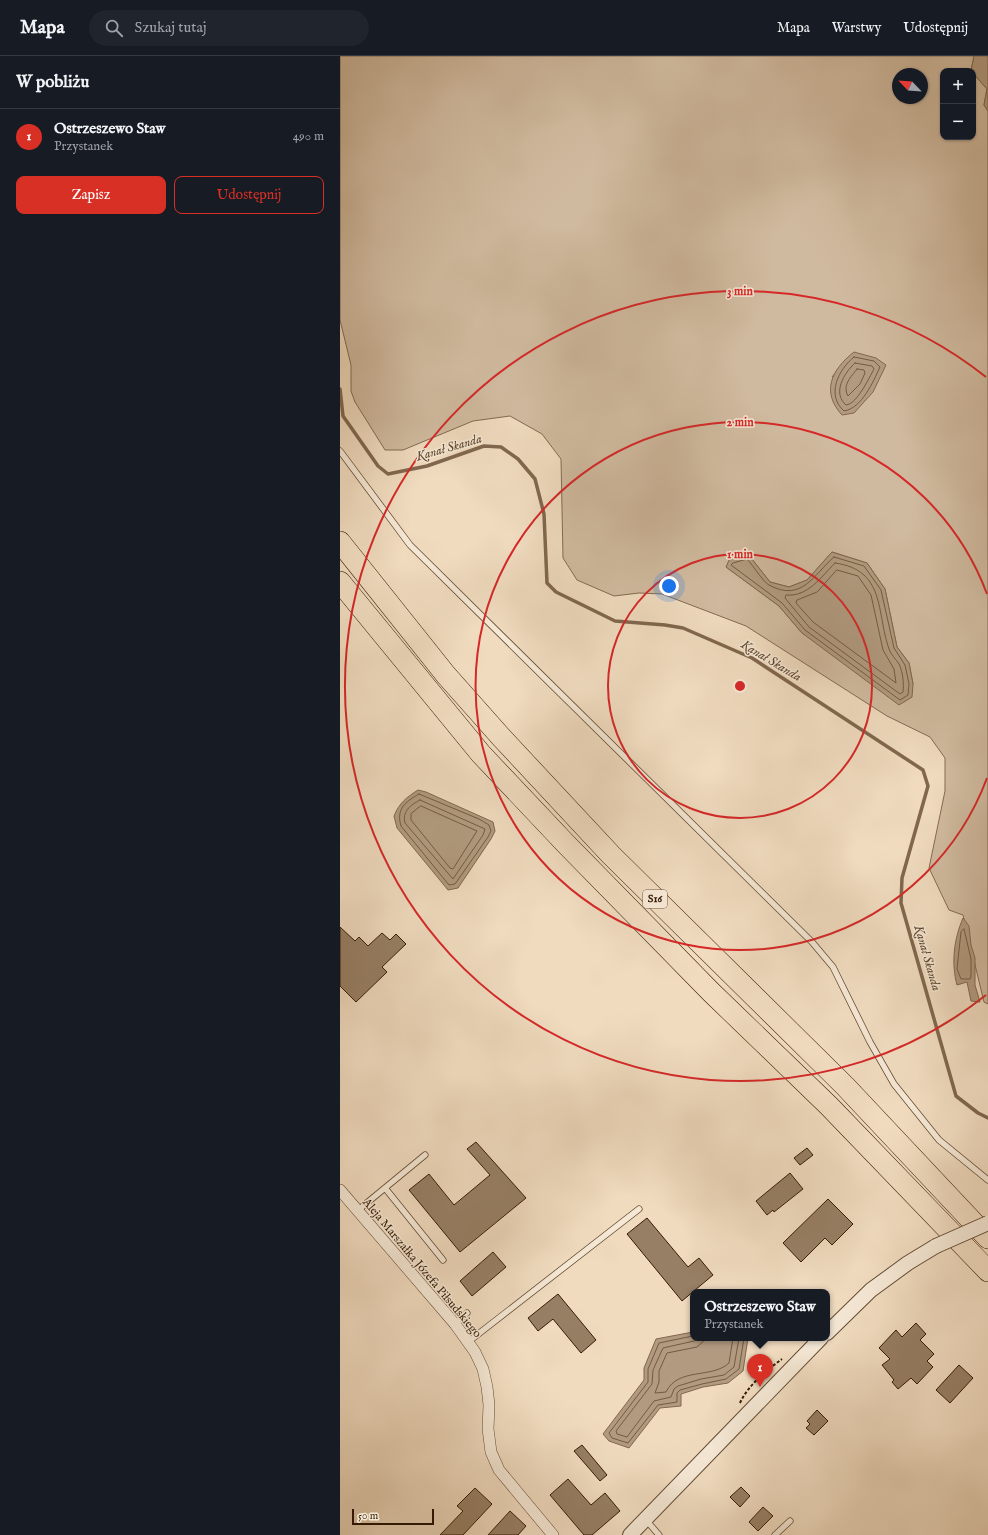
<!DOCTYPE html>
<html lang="pl">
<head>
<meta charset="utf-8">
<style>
	:root { --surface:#171b24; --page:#20242c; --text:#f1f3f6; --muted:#9ea1a6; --line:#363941; --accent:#d93025 }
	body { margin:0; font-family:"IM FELL English",serif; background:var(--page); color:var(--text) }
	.controls { position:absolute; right:12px; top:12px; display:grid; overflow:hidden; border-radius:8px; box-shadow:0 1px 3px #0004 }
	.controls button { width:36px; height:36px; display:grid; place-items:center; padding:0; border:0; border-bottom:1px solid var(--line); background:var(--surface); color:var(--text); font:20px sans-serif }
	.compass { position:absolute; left:552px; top:12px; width:36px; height:36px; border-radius:50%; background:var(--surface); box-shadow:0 1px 3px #0004; rotate:295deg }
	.scale { position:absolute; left:12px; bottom:10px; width:82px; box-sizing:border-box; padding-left:4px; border:2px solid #361b04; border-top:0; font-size:11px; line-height:14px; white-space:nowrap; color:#361b04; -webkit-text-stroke:3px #f5e8d5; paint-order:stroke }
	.you { position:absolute; left:329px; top:530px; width:14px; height:14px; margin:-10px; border:3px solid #fff; border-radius:50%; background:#1a73e8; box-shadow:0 0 0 6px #1a73e833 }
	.badge { display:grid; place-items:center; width:26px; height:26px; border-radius:50%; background:var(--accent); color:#fff; font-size:13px; font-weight:700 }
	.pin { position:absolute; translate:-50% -33px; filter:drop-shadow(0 1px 2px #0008) }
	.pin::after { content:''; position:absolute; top:21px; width:14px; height:12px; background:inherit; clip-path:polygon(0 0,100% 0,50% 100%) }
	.popup { position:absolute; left:350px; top:1233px; width:140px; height:52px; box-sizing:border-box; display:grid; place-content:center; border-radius:8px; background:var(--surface); filter:drop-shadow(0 1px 3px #0005); font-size:13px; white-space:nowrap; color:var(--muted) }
	.popup b { font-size:15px; color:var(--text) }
	.popup::after { content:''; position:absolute; left:50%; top:100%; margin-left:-8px; border:8px solid transparent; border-top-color:var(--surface) }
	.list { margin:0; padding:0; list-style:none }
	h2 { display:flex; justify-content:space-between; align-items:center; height:52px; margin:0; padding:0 16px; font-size:17px }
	h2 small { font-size:13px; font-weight:400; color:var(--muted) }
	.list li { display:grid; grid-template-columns:26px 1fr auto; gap:12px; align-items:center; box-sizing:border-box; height:56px; padding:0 16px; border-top:1px solid var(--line) }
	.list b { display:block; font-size:15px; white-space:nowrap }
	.list p { margin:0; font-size:13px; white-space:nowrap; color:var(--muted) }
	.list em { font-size:13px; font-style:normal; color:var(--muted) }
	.actions { display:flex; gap:8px; padding:12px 16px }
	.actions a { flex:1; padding:9px 0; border:1px solid var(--accent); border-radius:8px; text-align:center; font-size:14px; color:var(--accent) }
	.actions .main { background:var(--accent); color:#fff }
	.icon { flex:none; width:22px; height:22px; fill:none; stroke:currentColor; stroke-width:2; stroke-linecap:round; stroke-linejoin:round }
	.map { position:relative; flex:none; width:648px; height:1479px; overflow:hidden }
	header { display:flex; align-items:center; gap:24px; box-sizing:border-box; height:56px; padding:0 20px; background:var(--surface); border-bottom:1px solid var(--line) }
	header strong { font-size:19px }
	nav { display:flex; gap:22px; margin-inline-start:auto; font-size:14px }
	.search { width:280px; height:36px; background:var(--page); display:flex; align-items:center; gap:10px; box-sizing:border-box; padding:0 14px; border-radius:22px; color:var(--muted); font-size:15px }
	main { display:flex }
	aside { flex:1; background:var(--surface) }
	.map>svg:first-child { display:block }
	.green { fill:#d0ba9f; stroke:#836a52; fill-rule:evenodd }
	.water { fill:#b19a7f; stroke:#80674e }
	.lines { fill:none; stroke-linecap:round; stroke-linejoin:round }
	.shore { stroke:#745a42; stroke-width:1 }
	.stream { stroke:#80674e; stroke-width:3.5 }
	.building { fill:#977f65; stroke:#361b04 }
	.service-casing { stroke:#644b33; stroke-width:7 }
	.minor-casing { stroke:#644b33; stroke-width:12 }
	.tertiary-casing { stroke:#644b33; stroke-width:16 }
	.motorway-casing { stroke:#361b04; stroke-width:22 }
	.path { stroke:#361b04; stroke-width:2; stroke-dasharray:3 2; stroke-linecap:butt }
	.service { stroke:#f5e8d5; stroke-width:5.5 }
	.minor { stroke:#f5e8d5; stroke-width:11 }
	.tertiary { stroke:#f5e8d5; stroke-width:14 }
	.motorway { stroke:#f0dbbf; stroke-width:21 }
	.tertiary-bridge-casing { stroke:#644b33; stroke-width:16; stroke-linecap:butt }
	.tertiary-bridge { stroke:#f5e8d5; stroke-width:14 }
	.ring { fill:none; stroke:#d62828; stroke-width:2 }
	.labels { text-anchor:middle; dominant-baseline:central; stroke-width:3; stroke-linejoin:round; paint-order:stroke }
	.shield { fill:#f5e8d5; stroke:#6f5843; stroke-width:1 }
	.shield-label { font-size:11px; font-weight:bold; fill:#361b04 }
	.street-label { font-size:12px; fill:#361b04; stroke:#f5e8d5 }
	.water-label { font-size:13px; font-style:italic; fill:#61472f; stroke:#f5e8d5 }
	.centre { fill:#d62828; stroke:#f5e8d5; stroke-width:2 }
	.ring-label { font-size:12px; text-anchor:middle; font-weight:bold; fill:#d62828; stroke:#f5e8d5; stroke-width:3; stroke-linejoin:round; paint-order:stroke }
</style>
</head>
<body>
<header>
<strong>Mapa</strong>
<div class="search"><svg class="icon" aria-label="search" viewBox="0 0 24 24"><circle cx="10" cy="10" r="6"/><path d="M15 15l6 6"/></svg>Szukaj tutaj</div>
<nav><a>Mapa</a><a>Warstwy</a><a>Udostępnij</a></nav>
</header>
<main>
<aside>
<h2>W pobliżu<small></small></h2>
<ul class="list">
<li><span class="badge">1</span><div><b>Ostrzeszewo Staw</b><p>Przystanek</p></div><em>490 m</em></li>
</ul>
<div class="actions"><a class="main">Zapisz</a><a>Udostępnij</a></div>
</aside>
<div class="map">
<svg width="648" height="1479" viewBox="0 0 648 1479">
	<rect width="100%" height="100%" fill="#f0dbbf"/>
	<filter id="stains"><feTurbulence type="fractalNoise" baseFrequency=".005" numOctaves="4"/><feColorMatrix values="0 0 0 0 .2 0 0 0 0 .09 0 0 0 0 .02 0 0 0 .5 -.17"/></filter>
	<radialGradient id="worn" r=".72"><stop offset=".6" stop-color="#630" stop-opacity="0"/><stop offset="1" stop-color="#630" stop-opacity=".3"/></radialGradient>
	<path class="green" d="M0,0H634L631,15H603V81H633V17L647,33L644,49L648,55V948L644,946L623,859L609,854L589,812L605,735V702L590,681L547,660L406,570L322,538L299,537L274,540L237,524L223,502L221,403L202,378L170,360L133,365L63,394H45L15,346L11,335V309L0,264ZM558,18H582V42H558ZM507,302L545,309L492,321ZM492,496L527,507L545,533L557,591L569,607L573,628L462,577L439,550L386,511L408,498L430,526L449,531L467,524Z"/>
	<path class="water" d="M634,0H648V55L644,49L647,33L631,15Z
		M514,296L536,302L546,309L533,336L514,357L502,359C481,336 491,314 514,296Z
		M492,496L527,507L545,533L557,591L569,607L573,628L572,641L559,649L462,577L439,550L386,511L389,504L408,498L430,526L449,531L467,524Z
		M78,734L86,736L153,766L155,775L151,783L118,832L108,834L57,772L54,760C59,747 67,741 78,734Z
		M623,862L629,870L631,889L635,902V929L640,946L631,945L627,926L617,929C611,907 614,883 623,862Z
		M353,1276V1282H408L403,1315L388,1327L363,1331L341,1338V1350L320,1352L289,1392L269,1385L263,1378L304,1324V1312L316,1283Z"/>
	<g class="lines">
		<path class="shore" d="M514,301L534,305L540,311C533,326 522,352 504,355C486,339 498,314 514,301Z
			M515,307L532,310L534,313C529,322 517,348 506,349C492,337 504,317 515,307Z
			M517,313L524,314L525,317L520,328L508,340C502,329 511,321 517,313Z
			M494,501L524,510L541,534L554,592L565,609L569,628L568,639L560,644L465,574L442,547L391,509L393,507L407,503C413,509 423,526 429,529C462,547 474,518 494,501Z
			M495,507C546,514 536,556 549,593C551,599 556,603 559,608C563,616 564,628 563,636L560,638L469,571L445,542L446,539C468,541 481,521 495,507Z
			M497,514L518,520L531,539L543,594L554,613L556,627L473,566L456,547L457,544L477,536Z
			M79,738L139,763L149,769L151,775L148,781L115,828L109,829L61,770C56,753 65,746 79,738Z
			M80,744L145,773L143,779L113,823L65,767C62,756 70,749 80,744Z
			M81,750L137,775L113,813L110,812L71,764V758Z
			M624,873L631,903V921L630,923H621L617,913L621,876Z
			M353,1280L319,1287L308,1313V1326L269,1377L272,1382L288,1387L318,1349L337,1346V1337L340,1334L362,1328L386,1323L399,1313L404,1282
			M360,1282L354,1285L323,1292L313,1314L312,1328L276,1375L277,1378L287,1381L314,1345L331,1341L334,1333L338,1330L361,1323L384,1319L394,1311L399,1282
			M367,1282L357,1291L327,1297L319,1315V1326L315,1337L326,1336C338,1311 372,1323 389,1307L393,1282"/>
		<path class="stream" d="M0,333L3,360L38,410L48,418L87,410L144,390L161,391L178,403L195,423L204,458L207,527L216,536L275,565L325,569L343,572L412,602L583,714L588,730L562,822L561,847L616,1040L638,1057L648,1062"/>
	</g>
	<path class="building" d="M0,871L15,885L19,881L28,890L42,877L50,884L56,878L66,888L42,911L47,916L16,946L0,930Z
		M136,1086L186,1142L120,1196L69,1134L89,1118L114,1149L150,1119L127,1093Z
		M467,1092L473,1099L460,1109L454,1102Z
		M450,1117L463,1133L434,1156L433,1154L427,1159L416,1145Z
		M488,1143L513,1168L492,1189L485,1182L461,1206L443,1187Z
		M307,1162L348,1211L359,1202L373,1219L342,1245L287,1178Z
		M153,1196L166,1211L132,1240L120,1225Z
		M218,1238L256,1284L241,1297L213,1263L198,1275L188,1262Z
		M576,1267L586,1278L580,1284L594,1298L587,1305L593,1311L577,1328L571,1322L558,1333L552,1326L554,1324L542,1309L550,1303L539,1292L556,1274L562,1281Z
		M619,1309L633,1322L610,1347L596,1334Z
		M477,1354L488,1365L474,1379L466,1372L470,1368L467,1365Z
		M242,1389L267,1419L260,1425L234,1395Z
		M228,1423L251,1449L265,1437L280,1455L252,1479H244L210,1439Z
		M401,1431L410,1440L400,1451L390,1441Z
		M135,1432L152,1448L123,1479H100L123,1455L117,1450Z
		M423,1451L433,1460L418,1475L409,1466Z
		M170,1455L186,1470L178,1479H148Z"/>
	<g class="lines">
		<defs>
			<path id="service" d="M0,395L70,489L472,886L493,911L530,986L554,1028L599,1084L648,1124
				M45,1132L103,1204
				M17,1155L85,1099
				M115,1268L127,1257
				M128,1286L299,1153
				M306,1464L319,1479
				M435,1479L450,1465"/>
			<path id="minor" d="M0,1134L115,1268L135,1296L143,1313L147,1331L149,1349L148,1373L151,1396L159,1414L213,1479"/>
			<path id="tertiary" d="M487,1277L531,1234L568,1207L596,1190
				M290,1479L481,1282"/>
			<path id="motorway" d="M0,486L106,619L161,681L271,799L505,1030L648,1182
				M0,526L141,698L226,788L371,936L489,1050L648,1215"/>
		</defs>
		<use href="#service" class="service-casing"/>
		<use href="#minor" class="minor-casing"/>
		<use href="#tertiary" class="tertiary-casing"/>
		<use href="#motorway" class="motorway-casing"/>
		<path class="path" d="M400,1347C408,1329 427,1314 442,1303"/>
		<use href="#service" class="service"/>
		<use href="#minor" class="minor"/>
		<use href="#tertiary" class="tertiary"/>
		<use href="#motorway" class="motorway"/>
		<defs>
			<path id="tertiary-bridge" d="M596,1190L648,1167"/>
		</defs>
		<use href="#tertiary-bridge" class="tertiary-bridge-casing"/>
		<use href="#tertiary-bridge" class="tertiary-bridge"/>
	</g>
	<g class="ring">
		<circle cx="400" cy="630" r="132"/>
		<path d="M647 722A264 264 0 1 1 647 538"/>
		<path d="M646 939A395 395 0 1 1 646 321"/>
	</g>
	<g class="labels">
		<rect class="shield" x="303" y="834" width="24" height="18" rx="3"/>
		<g class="shield-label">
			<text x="315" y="843">S16</text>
		</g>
		<g class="street-label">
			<text transform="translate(82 1212) rotate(50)">Aleja Marszałka Józefa Piłsudskiego</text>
		</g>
		<g class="water-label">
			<text transform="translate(109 392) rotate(-16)">Kanał Skanda</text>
			<text transform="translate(431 605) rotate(31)">Kanał Skanda</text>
			<text transform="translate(587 902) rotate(74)">Kanał Skanda</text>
		</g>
	</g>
	<circle cx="400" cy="630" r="6" class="centre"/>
	<g class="ring-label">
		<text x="400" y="239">3 min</text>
		<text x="400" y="370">2 min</text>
		<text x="400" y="502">1 min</text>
	</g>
	<rect width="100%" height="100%" filter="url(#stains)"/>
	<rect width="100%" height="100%" fill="url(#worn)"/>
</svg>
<div class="controls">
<button>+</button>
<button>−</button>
</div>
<svg class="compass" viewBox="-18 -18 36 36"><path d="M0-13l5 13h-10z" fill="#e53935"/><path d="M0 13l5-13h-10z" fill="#9ea1a6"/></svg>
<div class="scale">50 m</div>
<div class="you"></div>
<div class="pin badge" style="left:420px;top:1331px">1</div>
<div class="popup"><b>Ostrzeszewo Staw</b>Przystanek</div>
</div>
</main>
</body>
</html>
